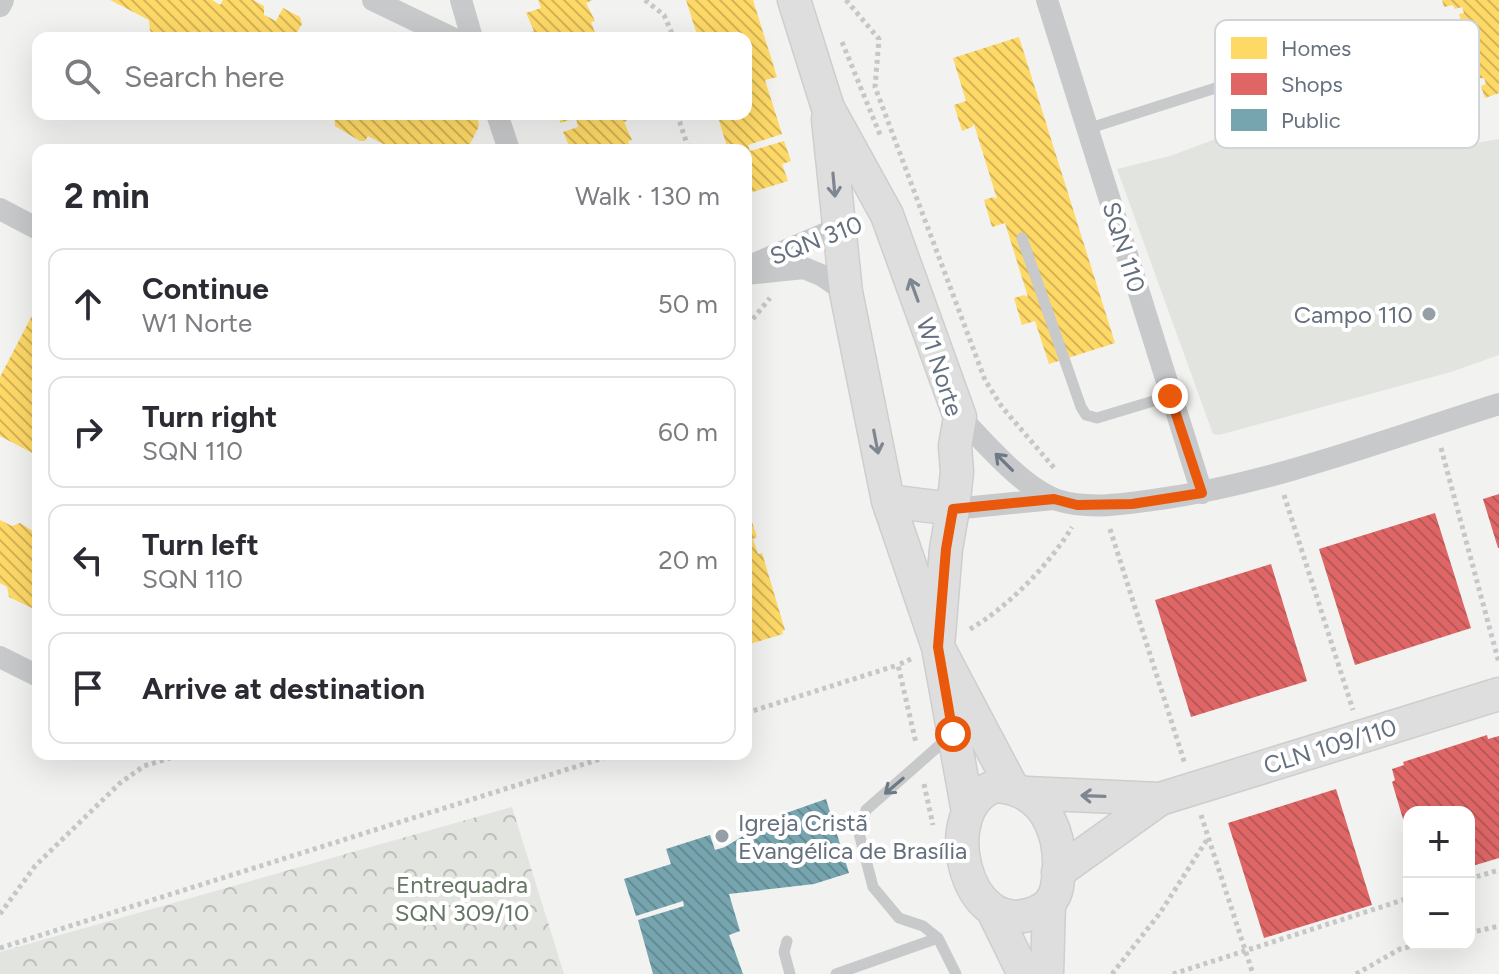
<!DOCTYPE html>
<html lang="en">
<head>
<meta charset="utf-8">
<style>
	:root { --surface:#fff; --page:#f7f7f7; --text:#2b2b33; --muted:#7c7c81; --line:#e1e1e2 }
	body { margin:0; font-family:Figtree,sans-serif; background:var(--page); color:var(--text) }
	.controls { position:absolute; right:24px; bottom:24px; display:grid; overflow:hidden; border-radius:16px; box-shadow:0 8px 32px #0002 }
	.controls button { width:72px; height:72px; display:grid; place-items:center; padding:0; border:0; border-bottom:2px solid var(--line); background:var(--surface); color:var(--text); font:40px sans-serif }
	.stop { position:absolute; width:24px; height:24px; margin:-18px; border:6px solid #ea580c; border-radius:50%; background:#fff }
	.stop.end { background:#ea580c; border-color:#fff; box-shadow:0 2px 8px #0008 }
	.list { margin:0; padding:0; list-style:none }
	h2 { display:flex; justify-content:space-between; align-items:center; height:104px; margin:0; padding:0 32px; font-size:34px }
	h2 small { font-size:26px; font-weight:400; color:var(--muted) }
	.list li { display:grid; grid-template-columns:52px 1fr auto; gap:24px; align-items:center; box-sizing:border-box; height:112px; margin:0 16px 16px; padding:0 16px; border:2px solid var(--line); border-radius:16px }
	.list b { display:block; font-size:30px; white-space:nowrap }
	.list p { margin:0; font-size:26px; white-space:nowrap; color:var(--muted) }
	.list em { font-size:26px; font-style:normal; color:var(--muted) }
	.icon { flex:none; width:44px; height:44px; fill:none; stroke:currentColor; stroke-width:2; stroke-linecap:round; stroke-linejoin:round }
	.map { position:relative; flex:none; width:1499px; height:974px; overflow:hidden }
	.search { position:absolute; background:var(--surface); box-shadow:0 8px 32px #0002; left:32px; top:32px; width:720px; height:88px; display:flex; align-items:center; gap:20px; box-sizing:border-box; padding:0 28px; border-radius:16px; color:var(--muted); font-size:30px }
	.panel { position:absolute; background:var(--surface); box-shadow:0 8px 32px #0002; left:32px; top:144px; width:720px; height:616px; border-radius:16px }
	.map>svg:first-child { display:block }
	.grass { fill:#e2e5df }
	.park { fill:url(#park-crowns) }
	.homes { fill:url(#homes-back-hatch) }
	.shops { fill:url(#shops-back-hatch) }
	.public { fill:url(#public-back-hatch) }
	.lines { fill:none; stroke-linecap:round; stroke-linejoin:round }
	.secondary-casing { stroke:#cececf; stroke-width:35 }
	.path { stroke:#c7c7c7; stroke-width:5; stroke-dasharray:4 4; stroke-linecap:butt }
	.lane { stroke:#c8c9ca; stroke-width:11 }
	.street { stroke:#c8c9ca; stroke-width:22 }
	.secondary { stroke:#dedede; stroke-width:32 }
	.oneway { stroke:#7d8691 }
	.oneway2 { stroke:#6f7986 }
	.route { stroke:#ea580c; stroke-width:10 }
	.poi-dot { fill:#969ea6; stroke:#fff; stroke-width:3 }
	.labels { text-anchor:middle; dominant-baseline:central; stroke-width:8; stroke-linejoin:round; paint-order:stroke }
	.street-label { font-size:24px; fill:#65707e; stroke:#fff }
	.poi-label { font-size:24px; fill:#65707e; stroke:#fff; text-anchor:end }
	.park-label { font-size:24px; fill:#657564; stroke:#fff }
	.key { fill:#fff; stroke:#d1d4d8; stroke-width:2 }
	.key-label { font-size:22px; fill:#65707e }
</style>
</head>
<body>
<div class="map">
<svg width="1499" height="974" viewBox="0 0 1499 974">
	<defs>
		<pattern id="park-crowns" width="20" height="18" patternUnits="userSpaceOnUse" patternTransform="scale(2)"><rect width="20" height="18" fill="#e2e5df"/><path d="M2 6a3 3 0 1 1 6 0M12 15a3 3 0 1 1 6 0" fill="none" stroke="#bbbeba"/></pattern>
		<pattern id="homes-back-hatch" width="6" height="6" patternUnits="userSpaceOnUse" patternTransform="scale(2)"><rect width="6" height="6" fill="#ffd966"/><path d="M-1 5l2 2M0 0l6 6M5-1l2 2" fill="none" stroke="#d2b459"/></pattern>
		<pattern id="shops-back-hatch" width="6" height="6" patternUnits="userSpaceOnUse" patternTransform="scale(2)"><rect width="6" height="6" fill="#e06666"/><path d="M-1 5l2 2M0 0l6 6M5-1l2 2" fill="none" stroke="#b95859"/></pattern>
		<pattern id="public-back-hatch" width="6" height="6" patternUnits="userSpaceOnUse" patternTransform="scale(2)"><rect width="6" height="6" fill="#76a5af"/><path d="M-1 5l2 2M0 0l6 6M5-1l2 2" fill="none" stroke="#648b94"/></pattern>
	</defs>
	<rect width="100%" height="100%" fill="#f2f2f1"/>
	<path class="grass" d="M1447,66L1476,143L1499,139V355L1451,372L1219,435L1213,434L1117,169L1170,156L1339,93Z"/>
	<path class="park" d="M512,807L564,974H0V952Z"/>
	<path class="homes" d="M110,0H212L220,5L223,0H253L264,6V15L276,21L283,8L300,17L302,24L297,32L307,37L316,33L326,38H203L194,31L190,38H162L150,31L149,20Z
		M538,0H593L586,3L595,21L591,22L597,38H533L531,32L534,31L526,13L541,8Z
		M686,0H753L777,77L765,80L782,134L748,145L750,151L784,141L791,161L782,164L788,181L746,194V150H728L717,114H746V38H698Z
		M1442,0H1499V93L1485,98L1481,86L1486,84L1484,78L1467,79L1461,58L1477,54L1475,48L1470,50L1466,38L1475,35L1471,24L1463,27L1459,14L1464,13L1462,7L1455,9L1453,5L1444,7Z
		M1019,37L1115,343L1049,364L1035,321L1022,325L1014,298L1024,295L1028,297L1005,223L992,227L984,200L993,197L997,199L974,124L972,127L962,131L954,105L966,101L953,58Z
		M334,114H471L478,119L479,126L469,146L458,150H395L368,136L365,141H360L335,126Z
		M559,114H607L609,118L624,114L627,121L624,122L632,140L628,141L631,150H571L563,132L578,127L576,118L560,123Z
		M38,304V456L0,436V377Z
		M746,504L757,537L753,539L758,554L762,553L785,630L782,631L783,634L746,645Z
		M0,520L12,526L20,523L38,534V611L9,597L7,587L0,583Z"/>
	<path class="shops" d="M1499,494V548H1498L1483,499Z
		M1435,513L1471,628L1355,665L1319,549Z
		M1271,564L1307,681L1191,717L1155,600Z
		M1487,735L1488,739L1499,736V858L1469,867V812H1409L1408,836L1392,782L1395,780L1392,769L1404,765L1403,762Z
		M1336,789L1372,905L1264,938L1228,823Z"/>
	<path class="public" d="M826,799L849,873L814,884L729,894L740,931L729,935L743,974H653L638,920L684,906L683,901L636,916L624,879L671,864L666,849L710,835L715,850L725,847L772,818Z"/>
	<g class="lines">
		<defs>
			<path id="secondary" d="M794,0L828,108L887,215L960,417L955,446L957,472L953,509L946,549L938,647L1012,787
				M828,119L846,292L888,501L938,647L968,812
				M888,501L953,509
				M996,786C1049,789 1065,840 1057,887C1055,899 1046,909 1034,913C964,941 934,805 996,786Z
				M1027,793L1160,799
				M1058,872L1160,799L1499,694
				M992,909L1024,974
				M1047,974L1049,904"/>
		</defs>
		<use href="#secondary" class="secondary-casing"/>
		<path class="path" d="M645,0L664,15L674,38
			M846,0L879,39L875,87L985,380L1002,407L1055,469
			M842,42L881,137
			M677,114L689,150
			M746,323L752,320L770,298
			M1441,448L1499,663
			M1284,495L1353,710
			M1110,529L1185,764
			M970,629C1007,608 1050,564 1072,527
			M911,659L898,665L916,743
			M746,713L898,665
			M924,784L933,825
			M1201,815L1253,974
			M1469,879L1499,870
			M0,914L35,866L120,783L144,766L170,758L172,754
			M1469,933L1499,926
			M0,948L616,754
			M1112,974L1160,913L1208,838
			M1173,974L1409,898
			M1356,974L1400,949L1422,944"/>
		<path class="lane" d="M1087,129L1322,54
			M1022,238L1081,407L1086,415L1097,418L1170,396
			M949,737L866,810L859,833L873,887L899,918L923,926L938,938L956,974
			M787,941L784,952L790,974
			M836,974L938,938"/>
		<path class="street" d="M373,0L452,38
			M461,0L472,38
			M1047,0L1202,493
			M0,6L3,0
			M497,114L509,150
			M0,209L38,229
			M747,267L838,228
			M746,274L804,268L821,275L846,292
			M960,417C985,443 1023,488 1057,500C1089,510 1127,504 1160,499C1276,482 1387,439 1499,404
			M953,509L1054,499
			M0,657L38,676"/>
		<use href="#secondary" class="secondary"/>
	</g>
	<defs><path id="oneway-shaft" d="M-6 0H5M1.5-3L5.5 0L1.5 3" fill="none" stroke-width="1.6" stroke-linecap="round" stroke-linejoin="round" transform="scale(2)"/></defs>
	<g class="oneway">
		<use href="#oneway-shaft" transform="translate(834 185) rotate(85)"/>
		<use href="#oneway-shaft" transform="translate(914 290) rotate(-110)"/>
		<use href="#oneway-shaft" transform="translate(876 442) rotate(79)"/>
		<use href="#oneway-shaft" transform="translate(1093 796) rotate(-178)"/>
	</g>
	<g class="oneway2">
		<use href="#oneway-shaft" transform="translate(1004 462) rotate(-135)"/>
		<use href="#oneway-shaft" transform="translate(894 786) rotate(140)"/>
	</g>
	<g class="lines">
		<path class="route" d="M953,734L938,647L946,549L953,509L1054,499L1077,505L1132,504L1202,493L1170,396"/>
	</g>
	<g class="poi-dot">
		<circle cx="1429" cy="314" r="8"/>
		<circle cx="722" cy="836" r="8"/>
	</g>
	<g class="labels">
		<g class="street-label">
			<text transform="translate(816 240) rotate(-21)">SQN 310</text>
			<text transform="translate(1124 247) rotate(73)">SQN 110</text>
			<text transform="translate(940 367) rotate(72)">W1 Norte</text>
			<text transform="translate(1330 746) rotate(-17)">CLN 109/110</text>
		</g>
		<g class="poi-label">
			<text x="1413" y="314">Campo 110</text>
			<text x="738" y="822" text-anchor="start">Igreja Cristã<tspan x="738" dy="28">Evangélica de Brasília</tspan></text>
		</g>
		<g class="park-label">
			<text x="462" y="884">Entrequadra<tspan x="462" dy="28">SQN 309/10</tspan></text>
		</g>
	</g>
	<rect x="1215" y="20" width="264" height="128" rx="12" class="key"/>
	<rect x="1231" y="37" width="36" height="22" fill="#ffd966"/>
	<rect x="1231" y="73" width="36" height="22" fill="#e06666"/>
	<rect x="1231" y="109" width="36" height="22" fill="#76a5af"/>
	<g class="key-label">
		<text x="1281" y="56">Homes</text>
		<text x="1281" y="92">Shops</text>
		<text x="1281" y="128">Public</text>
	</g>
</svg>
<div class="controls">
<button>+</button>
<button>−</button>
</div>
<div class="stop" style="left:953px;top:734px"></div>
<div class="stop end" style="left:1170px;top:396px"></div>
<div class="search"><svg class="icon" aria-label="search" viewBox="0 0 24 24"><circle cx="10" cy="10" r="6"/><path d="M15 15l6 6"/></svg>Search here</div>
<section class="panel">
<h2>2 min<small>Walk · 130 m</small></h2>
<ul class="list">
<li><svg class="icon" aria-label="ahead" viewBox="0 0 24 24"><path d="M12 20V5M6 11l6-6 6 6"/></svg><div><b>Continue</b><p>W1 Norte</p></div><em>50 m</em></li>
<li><svg class="icon" aria-label="right" viewBox="0 0 24 24"><path d="M7 20v-9h11M14 6l5 5-5 5"/></svg><div><b>Turn right</b><p>SQN 110</p></div><em>60 m</em></li>
<li><svg class="icon" aria-label="left" viewBox="0 0 24 24"><path d="M17 20v-9H6M10 6l-5 5 5 5"/></svg><div><b>Turn left</b><p>SQN 110</p></div><em>20 m</em></li>
<li><svg class="icon" aria-label="arrive" viewBox="0 0 24 24"><path d="M6 21V4h12l-3 4 3 4H6"/></svg><div><b>Arrive at destination</b></div></li>
</ul>
</section>
</div>
</body>
</html>
